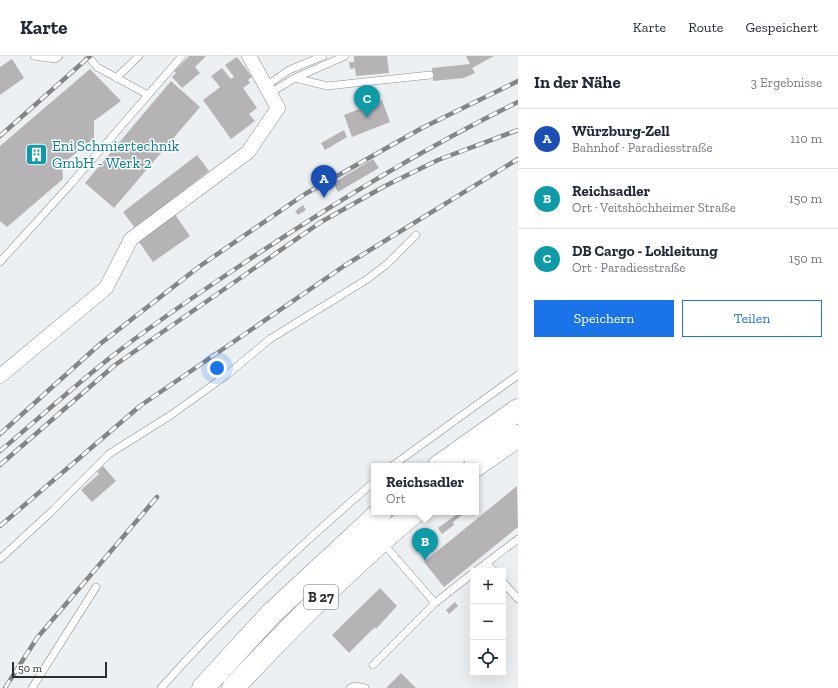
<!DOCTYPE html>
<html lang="de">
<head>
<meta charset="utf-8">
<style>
	:root { --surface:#fff; --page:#f6f6f7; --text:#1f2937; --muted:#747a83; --line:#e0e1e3; --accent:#1a73e8 }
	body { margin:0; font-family:"Zilla Slab",serif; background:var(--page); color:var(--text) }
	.controls { position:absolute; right:12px; bottom:12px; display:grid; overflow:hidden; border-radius:0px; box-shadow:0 4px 16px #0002 }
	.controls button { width:36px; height:36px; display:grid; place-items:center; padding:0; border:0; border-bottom:1px solid var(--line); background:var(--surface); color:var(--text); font:20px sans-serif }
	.scale { position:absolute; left:12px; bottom:10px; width:95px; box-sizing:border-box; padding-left:4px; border:2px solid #2d2e2f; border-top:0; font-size:11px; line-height:14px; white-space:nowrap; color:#2d2e2f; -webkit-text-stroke:3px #fcfdff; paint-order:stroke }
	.you { position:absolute; left:217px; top:312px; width:14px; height:14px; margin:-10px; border:3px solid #fff; border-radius:50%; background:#1a73e8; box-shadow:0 0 0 6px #1a73e833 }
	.badge { display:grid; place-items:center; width:26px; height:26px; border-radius:50%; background:var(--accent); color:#fff; font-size:13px; font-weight:700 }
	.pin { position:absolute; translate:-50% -33px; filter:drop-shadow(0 1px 2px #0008) }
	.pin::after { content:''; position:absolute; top:21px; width:14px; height:12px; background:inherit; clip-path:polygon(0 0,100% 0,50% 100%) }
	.popup { position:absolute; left:371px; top:407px; width:108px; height:52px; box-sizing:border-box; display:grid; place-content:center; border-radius:0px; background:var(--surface); filter:drop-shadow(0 1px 3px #0005); font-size:13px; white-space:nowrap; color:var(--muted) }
	.popup b { font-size:15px; color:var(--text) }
	.popup::after { content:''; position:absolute; left:50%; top:100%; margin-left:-8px; border:8px solid transparent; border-top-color:var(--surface) }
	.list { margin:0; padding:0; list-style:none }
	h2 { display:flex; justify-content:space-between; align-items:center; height:52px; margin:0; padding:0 16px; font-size:17px }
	h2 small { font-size:13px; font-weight:400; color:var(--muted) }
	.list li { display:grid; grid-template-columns:26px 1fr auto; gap:12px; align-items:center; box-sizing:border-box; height:60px; padding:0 16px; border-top:1px solid var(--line) }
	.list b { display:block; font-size:15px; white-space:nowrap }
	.list p { margin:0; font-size:13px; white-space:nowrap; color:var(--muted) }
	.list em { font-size:13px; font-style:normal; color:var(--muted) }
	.actions { display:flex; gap:8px; padding:12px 16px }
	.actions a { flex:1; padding:9px 0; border:1px solid var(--accent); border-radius:0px; text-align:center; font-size:14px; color:var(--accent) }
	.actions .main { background:var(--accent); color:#fff }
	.icon { flex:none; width:22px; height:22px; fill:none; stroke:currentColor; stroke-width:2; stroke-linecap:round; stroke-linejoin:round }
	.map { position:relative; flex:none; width:518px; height:632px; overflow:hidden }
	header { display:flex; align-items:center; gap:24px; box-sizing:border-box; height:56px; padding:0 20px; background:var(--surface); border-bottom:1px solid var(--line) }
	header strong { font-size:19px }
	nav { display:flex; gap:22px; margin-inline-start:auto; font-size:14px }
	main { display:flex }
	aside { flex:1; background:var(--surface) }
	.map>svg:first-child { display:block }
	.building { fill:#b6b3b6 }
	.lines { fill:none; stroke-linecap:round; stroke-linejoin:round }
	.service-casing { stroke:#8d8f92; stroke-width:8 }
	.minor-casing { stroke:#8d8f92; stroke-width:15 }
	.trunk-casing { stroke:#8d8f92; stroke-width:23 }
	.service { stroke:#fff; stroke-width:7 }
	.minor { stroke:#fff; stroke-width:14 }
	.trunk { stroke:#fff; stroke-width:22 }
	.rail-casing { stroke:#838586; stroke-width:4.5 }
	.rail { stroke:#fcfdff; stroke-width:3; stroke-dasharray:9; stroke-linecap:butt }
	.labels { text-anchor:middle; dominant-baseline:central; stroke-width:3; stroke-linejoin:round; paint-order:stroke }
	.shield { fill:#fcfdff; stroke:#6b6c6d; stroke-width:1 }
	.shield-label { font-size:14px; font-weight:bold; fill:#2d2e2f }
	.culture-label { font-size:15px; fill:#0d838f; stroke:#fcfdff; text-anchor:start }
</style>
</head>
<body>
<header>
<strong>Karte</strong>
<nav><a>Karte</a><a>Route</a><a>Gespeichert</a></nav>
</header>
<main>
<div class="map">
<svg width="518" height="632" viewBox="0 0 518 632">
	<rect width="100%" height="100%" fill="#edf0f3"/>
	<path class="building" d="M189,0H206L195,11L200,17L182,32L172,21L176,17L174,15Z
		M354,0H387L389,17L356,20L355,12L350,13L349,6H354Z
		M466,0H494L472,12L475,17L464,22L433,25L432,12L470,8Z
		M237,1L252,21L248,24L250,27L243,32L257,52L249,58L255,65L231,83L203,44L220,31L211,20L222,12L231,23L234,21L225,9Z
		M12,3L24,22L0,39V11Z
		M90,13L121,45L94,65V83L62,108L63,123L7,171L0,165V90Z
		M171,25L200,51L114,152L85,127Z
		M382,44L390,66L352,81L344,59Z
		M344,74L347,81L325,94L321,87Z
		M197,99L209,115L135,172L123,156Z
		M373,103L379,112L338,136L333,127Z
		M303,149L306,154L298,159L295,155Z
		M174,157L190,180L153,206L137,183Z
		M103,410L116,425L92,446L81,434L99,418L97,416Z
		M517,430L518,471L444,531L424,506Z
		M460,456H466L453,466L454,469L442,478L438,472Z
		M380,532L397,550L376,573L375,571L349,597L332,579Z
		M455,546L458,550L449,558L446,554Z
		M401,617L416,632H386Z"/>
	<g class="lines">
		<defs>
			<path id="service" d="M34,0L55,3L59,0
				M88,0L97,11L148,39
				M116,22L139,0
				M295,22L327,30L430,19
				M266,30L289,14L323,0
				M270,37L295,22L345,0
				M0,206L70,129L182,0
				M392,410L518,319
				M382,486L435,547
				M0,503L51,456L109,398L171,359L228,318L270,283L366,224L387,208L416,179
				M486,507L494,515
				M476,515L518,483
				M503,526L518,543
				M373,609L435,547L473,517
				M32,632L96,531
				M161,632C227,558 299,490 374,426
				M350,632L355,630L365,632"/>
			<path id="minor" d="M0,320L106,232L131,183L248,96L278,52L249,0"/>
			<path id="trunk" d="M439,410L518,354
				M475,410L518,380
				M203,632L271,558L381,456
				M233,632C291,570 350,510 415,456"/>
		</defs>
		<use href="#service" class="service-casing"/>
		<use href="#minor" class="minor-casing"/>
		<use href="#trunk" class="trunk-casing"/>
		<use href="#service" class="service"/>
		<use href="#minor" class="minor"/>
		<use href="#trunk" class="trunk"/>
		<defs>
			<path id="rail" d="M0,80L90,0
				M0,378L100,288L200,210L305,138L422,72L518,25
				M0,395C37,364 73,331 111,301C153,268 199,237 244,207C332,148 422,93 518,46
				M0,409L115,309L321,166L385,130L438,104L518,74
				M0,470L140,350L344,210L518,103
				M5,632L37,582L157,441"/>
		</defs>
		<use href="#rail" class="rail-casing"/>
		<use href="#rail" class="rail"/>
	</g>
	<defs>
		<symbol id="building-square" viewBox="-11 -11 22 22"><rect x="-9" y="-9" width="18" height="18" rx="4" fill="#0f9aa8" stroke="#fcfdff"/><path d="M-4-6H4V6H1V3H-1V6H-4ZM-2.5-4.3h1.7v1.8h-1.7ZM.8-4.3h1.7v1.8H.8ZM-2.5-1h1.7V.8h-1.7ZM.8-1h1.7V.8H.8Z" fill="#fff"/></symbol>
	</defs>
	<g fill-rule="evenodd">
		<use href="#building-square" x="24" y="86" width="25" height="25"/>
	</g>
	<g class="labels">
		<rect class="shield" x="304" y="529" width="34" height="24" rx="3"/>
		<g class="shield-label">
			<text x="321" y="541">B 27</text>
		</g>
		<g class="culture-label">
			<text x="52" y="90">Eni Schmiertechnik<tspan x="52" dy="17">GmbH - Werk 2</tspan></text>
		</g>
	</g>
</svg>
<div class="controls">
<button>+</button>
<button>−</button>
<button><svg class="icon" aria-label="locate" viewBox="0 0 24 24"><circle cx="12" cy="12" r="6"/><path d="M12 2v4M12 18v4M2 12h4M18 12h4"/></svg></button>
</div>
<div class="scale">50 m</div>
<div class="you"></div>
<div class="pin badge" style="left:324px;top:142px;background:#1a4fb4">A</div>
<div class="pin badge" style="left:425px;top:505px;background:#0f9aa8">B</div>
<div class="popup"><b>Reichsadler</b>Ort</div>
<div class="pin badge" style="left:367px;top:62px;background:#0f9aa8">C</div>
</div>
<aside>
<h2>In der Nähe<small>3 Ergebnisse</small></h2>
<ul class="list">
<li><span class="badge" style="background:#1a4fb4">A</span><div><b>Würzburg-Zell</b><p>Bahnhof · Paradiesstraße</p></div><em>110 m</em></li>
<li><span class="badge" style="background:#0f9aa8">B</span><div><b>Reichsadler</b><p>Ort · Veitshöchheimer Straße</p></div><em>150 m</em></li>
<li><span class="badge" style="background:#0f9aa8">C</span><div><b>DB Cargo - Lokleitung</b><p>Ort · Paradiesstraße</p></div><em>150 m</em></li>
</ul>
<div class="actions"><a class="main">Speichern</a><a>Teilen</a></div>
</aside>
</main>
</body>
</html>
